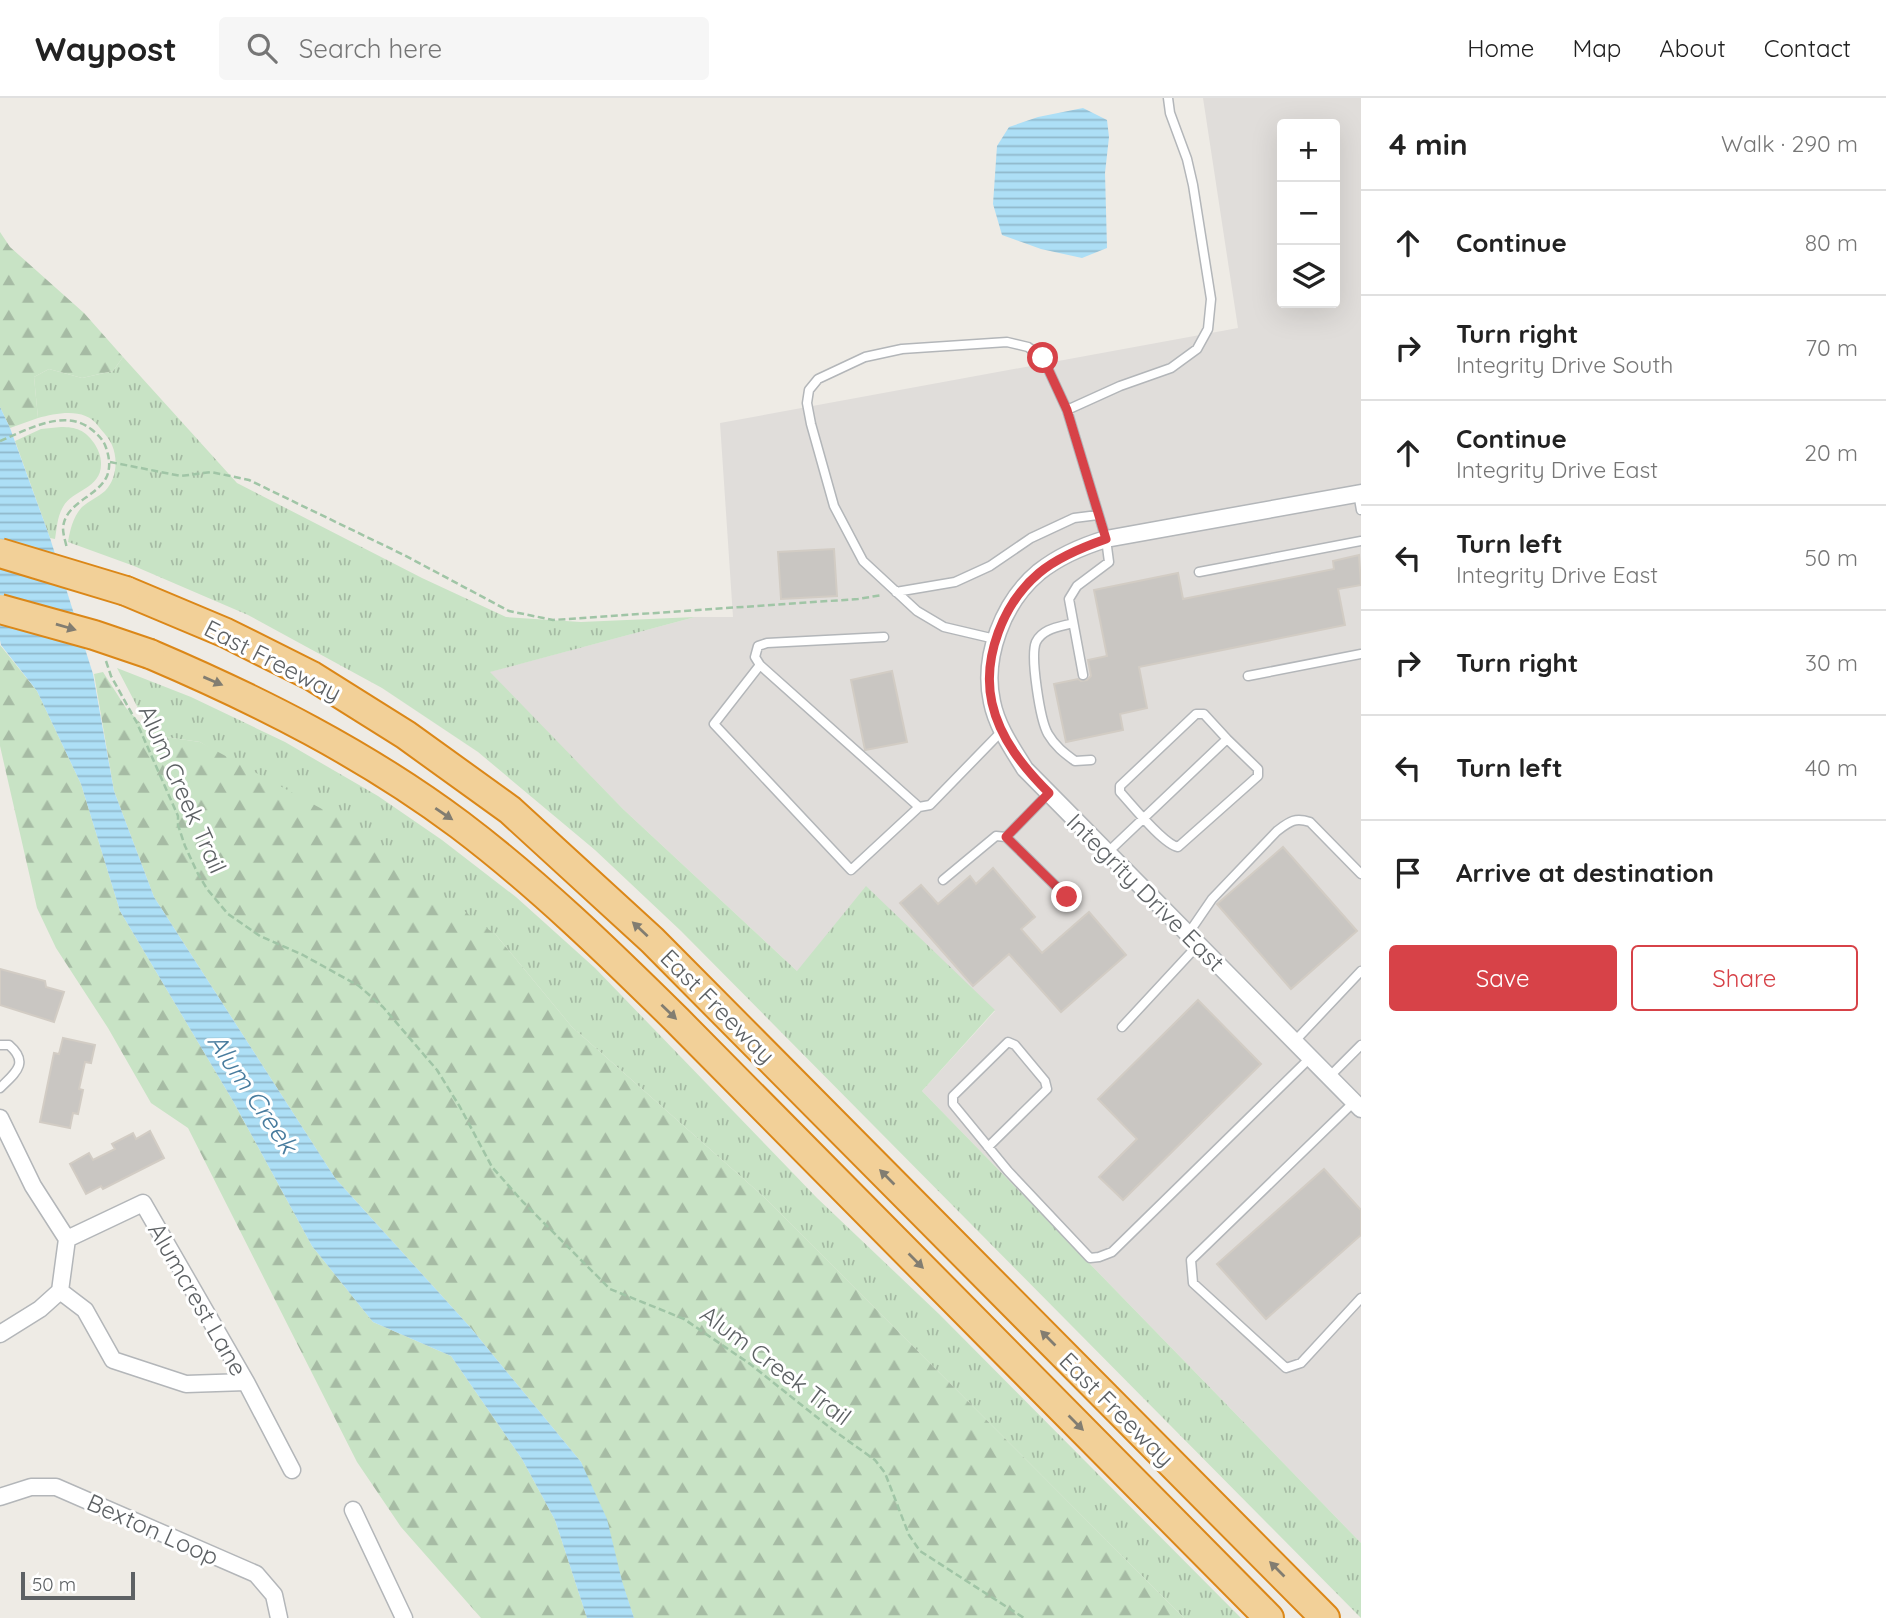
<!DOCTYPE html>
<html lang="en">
<head>
<meta charset="utf-8">
<style>
	:root { --surface:#fff; --page:#f6f6f6; --text:#222; --muted:#767676; --line:#e0e0e0; --accent:#d74248 }
	body { margin:0; font-family:Quicksand,sans-serif; background:var(--page); color:var(--text) }
	.controls { position:absolute; right:21px; top:21px; display:grid; overflow:hidden; border-radius:7px; box-shadow:0 7px 28px #0002 }
	.controls button { width:63px; height:63px; display:grid; place-items:center; padding:0; border:0; border-bottom:2px solid var(--line); background:var(--surface); color:var(--text); font:35px sans-serif }
	.scale { position:absolute; left:21px; bottom:18px; width:114px; box-sizing:border-box; padding-left:7px; border:4px solid #5d6164; border-top:0; font-size:19px; line-height:24px; white-space:nowrap; color:#5d6164; -webkit-text-stroke:5px #fff; paint-order:stroke }
	.stop { position:absolute; width:21px; height:21px; margin:-16px; border:5px solid #d74248; border-radius:50%; background:#fff }
	.stop.end { background:#d74248; border-color:#fff; box-shadow:0 2px 7px #0008 }
	.list { margin:0; padding:0; list-style:none }
	h2 { display:flex; justify-content:space-between; align-items:center; height:91px; margin:0; padding:0 28px; font-size:30px }
	h2 small { font-size:23px; font-weight:400; color:var(--muted) }
	.list li { display:grid; grid-template-columns:46px 1fr auto; gap:21px; align-items:center; box-sizing:border-box; height:105px; padding:0 28px; border-top:2px solid var(--line) }
	.list b { display:block; font-size:26px; white-space:nowrap }
	.list p { margin:0; font-size:23px; white-space:nowrap; color:var(--muted) }
	.list em { font-size:23px; font-style:normal; color:var(--muted) }
	.actions { display:flex; gap:14px; padding:21px 28px }
	.actions a { flex:1; padding:16px 0; border:2px solid var(--accent); border-radius:7px; text-align:center; font-size:24px; color:var(--accent) }
	.actions .main { background:var(--accent); color:#fff }
	.icon { flex:none; width:38px; height:38px; fill:none; stroke:currentColor; stroke-width:2; stroke-linecap:round; stroke-linejoin:round }
	.map { position:relative; flex:none; width:1361px; height:1520px; overflow:hidden }
	header { display:flex; align-items:center; gap:42px; box-sizing:border-box; height:98px; padding:0 35px; background:var(--surface); border-bottom:2px solid var(--line) }
	header strong { font-size:33px }
	nav { display:flex; gap:38px; margin-inline-start:auto; font-size:24px }
	.search { width:490px; height:63px; background:var(--page); display:flex; align-items:center; gap:18px; box-sizing:border-box; padding:0 24px; border-radius:7px; color:var(--muted); font-size:26px }
	main { display:flex }
	aside { flex:1; background:var(--surface) }
	.map>svg:first-child { display:block }
	.industrial { fill:#e0ddda; fill-rule:evenodd }
	.grass { fill:url(#grass-tufts) }
	.forest { fill:url(#forest-firs) }
	.water { fill:url(#water-rules) }
	.building { fill:#c9c6c2; stroke:#d2ccc4; stroke-width:2 }
	.lines { fill:none; stroke-linecap:round; stroke-linejoin:round }
	.lane-casing { stroke:#b3b6b9; stroke-width:11 }
	.street-casing { stroke:#b3b6b9; stroke-width:19 }
	.highway-casing { stroke:#db8718; stroke-width:32 }
	.path { stroke:#a0c5a6; stroke-width:2.5; stroke-dasharray:7 3.5; stroke-linecap:butt }
	.lane { stroke:#fff; stroke-width:8 }
	.street { stroke:#fff; stroke-width:16 }
	.highway { stroke:#f2d098; stroke-width:28 }
	.highway-bridge-casing { stroke:#db8718; stroke-width:32; stroke-linecap:butt }
	.highway-bridge { stroke:#f2d098; stroke-width:28 }
	.oneway { fill:#827d71 }
	.route { stroke:#d74248; stroke-width:9 }
	.labels { text-anchor:middle; dominant-baseline:central; stroke-width:6; stroke-linejoin:round; paint-order:stroke }
	.street-label { font-size:24px; fill:#5d6164; stroke:#fff }
	.water-label { font-size:26px; font-style:italic; fill:#487c9e; stroke:#fff }
</style>
</head>
<body>
<header>
<strong>Waypost</strong>
<div class="search"><svg class="icon" aria-label="search" viewBox="0 0 24 24"><circle cx="10" cy="10" r="6"/><path d="M15 15l6 6"/></svg>Search here</div>
<nav><a>Home</a><a>Map</a><a>About</a><a>Contact</a></nav>
</header>
<main>
<div class="map">
<svg width="1361" height="1520" viewBox="0 0 1361 1520">
	<defs>
		<pattern id="grass-tufts" width="24" height="20" patternUnits="userSpaceOnUse" patternTransform="scale(1.75)"><rect width="24" height="20" fill="#c8e3c5"/><path d="M3 7l-1-3M5 7V3M7 7l1-3M15 17l-1-3M17 17v-4M19 17l1-3" fill="none" stroke="#a6bba4"/></pattern>
		<pattern id="forest-firs" width="22" height="20" patternUnits="userSpaceOnUse" patternTransform="scale(1.75)"><rect width="22" height="20" fill="#c8e3c5"/><path d="M5 1l3.5 6h-7zM16 11l3.5 6h-7z" fill="#a6bba4"/></pattern>
		<pattern id="water-rules" width="6" height="5" patternUnits="userSpaceOnUse" patternTransform="scale(1.75)"><rect width="6" height="5" fill="#addff6"/><path d="M0 2.5h6" fill="none" stroke="#90b8cb"/></pattern>
	</defs>
	<rect width="100%" height="100%" fill="#eeebe5"/>
	<path class="industrial" d="M1203,0H1361V1445L922,993L995,913L797,873L623,711L489,574L695,519H733L720,325L1238,230ZM1282,26H1335V205H1282Z"/>
	<path class="grass" d="M123,259L237,385L422,480L506,519L581,524L695,519L490,574L623,711L797,873L866,788L995,912L922,993L1361,1445V1520L681,833L595,752L478,654L382,590L248,517L134,468L68,444C70,432 73,419 82,409C89,403 98,399 105,393C117,381 118,361 112,347C109,340 103,334 99,329C85,309 58,315 38,320L34,279L49,271L82,280L113,273Z
		M61,329C76,329 85,332 94,345C98,351 101,358 101,365C102,391 73,391 63,409C57,419 57,430 55,441L50,440L15,343L41,331Z
		M117,570L191,599L285,644L378,698L442,742L516,799L595,870L817,1100L939,1216L1241,1520H1184L764,1099L572,929L496,837L200,644L152,637Z"/>
	<path class="forest" d="M0,134L10,149L84,215L123,259L113,273L82,280L49,271L34,279L38,320L10,330L0,309Z
		M0,547L37,593L81,686L120,813L233,1003L312,1148L373,1224L451,1258L522,1361L555,1422L587,1520H481L401,1429L357,1364L188,1030L151,1005L108,930L56,850L37,810L0,648Z
		M103,574L126,610L152,637L200,644L342,722L496,837L572,929L764,1099L1184,1520H634L581,1364L470,1229L335,1080L154,799L114,693L94,576Z"/>
	<path class="water" d="M1083,10L1107,22L1109,39L1105,75L1107,150L1082,160L1041,151L1002,137L993,106L997,48L1009,29L1038,19Z
		M0,309L10,330L50,440L93,576L114,693L154,799L335,1080L470,1229L581,1364L607,1421L622,1483L634,1520H587L555,1422L522,1361L451,1258L373,1224L312,1148L233,1003L120,813L81,686L37,593L1,547L0,542Z"/>
	<path class="building" d="M834,451L837,498L781,501L778,454Z
		M1359,457L1361,487L1338,491L1345,527L1139,569L1147,610L1120,616L1123,632L1066,644L1054,586L1078,581L1081,583L1087,582L1091,578L1088,562L1107,558L1094,492L1178,475L1183,501L1334,471L1333,463Z
		M892,573L907,644L865,652L851,582Z
		M1283,749L1357,833L1291,891L1217,806Z
		M993,770L1035,819L1021,831L1042,855L1089,814L1126,857L1061,914L1009,856L973,888L900,805L921,787L938,806L970,778L976,786Z
		M0,871L45,883L46,889L64,894L54,924L0,907Z
		M1198,902L1261,966L1123,1102L1099,1079L1137,1041L1098,1001Z
		M63,940L95,947L91,965L85,964L79,991L83,992L78,1016L73,1015L70,1030L40,1024L54,955L59,956Z
		M150,1033L164,1060L103,1091L101,1088L86,1096L70,1066L89,1055L93,1062L115,1051L112,1046L133,1035L136,1041Z
		M1324,1071L1361,1112V1137L1266,1221L1217,1166Z"/>
	<g class="lines">
		<defs>
			<path id="lane" d="M1067,312L1106,441L1109,464L1077,488L1069,501L1083,577
				M1358,395L1361,412
				M1199,474L1361,443
				M896,494L955,484L990,468L1031,440L1074,420L1098,417
				M1073,525C1060,529 1043,530 1036,544C1030,558 1040,622 1048,636C1055,648 1064,655 1075,663L1091,662
				M884,539L767,545L758,548L755,559L760,567L919,709L930,707L1002,633
				M995,541L944,529L917,513L863,463L834,408L811,326L807,305L809,292L818,281L865,259L902,251L1007,244L1028,249L1043,260L1067,312L1120,288L1171,270L1197,251L1208,231L1211,201L1193,87L1187,61L1170,15L1168,0
				M760,567L714,626L851,772L919,709
				M1248,578L1361,556
				M1049,695L1006,739L1067,799
				M1107,755L1227,641L1258,671V678L1178,749C1163,746 1132,707 1120,694V688L1196,616H1204L1227,641
				M943,782L996,738L1006,739
				M1188,836L1212,801L1277,733C1289,724 1294,719 1310,724L1361,776
				M1122,929L1198,847
				M1294,944L1361,873
				M0,947H9C30,965 15,975 0,990
				M1329,979L1361,947
				M1354,1004L1191,1162L1193,1185L1286,1270L1301,1265L1361,1200
				M988,1049L1047,991L1045,983L1015,947L1008,944L953,998V1006L1008,1073L1090,1160L1099,1159L1112,1154L1310,960"/>
			<path id="street" d="M1361,395L1106,441C1083,448 1058,459 1039,474C1003,504 982,559 992,604C997,629 1012,650 1025,671L1361,1011
				M0,1020L33,1088L67,1141
				M67,1141L143,1105L246,1284L292,1372
				M60,1193L85,1212L113,1262L186,1286L246,1284
				M0,1236L40,1211L60,1193L67,1141
				M0,1399L31,1389H56L256,1476L274,1497L279,1520
				M353,1412L404,1520"/>
			<path id="highway" d="M126,493L226,535L312,578L406,637L510,712L652,842L1325,1520
				M150,556C260,603 365,656 460,727C538,786 608,854 677,922L1269,1520"/>
		</defs>
		<use href="#lane" class="lane-casing"/>
		<use href="#street" class="street-casing"/>
		<use href="#highway" class="highway-casing"/>
		<path class="path" d="M0,343C27,332 64,310 91,331C97,336 102,340 105,347C109,357 111,368 107,378C98,399 65,404 63,430C63,437 66,445 67,451
			M110,364L181,378L211,374L249,382L404,457L509,513L553,522L858,501L882,497
			M106,563L111,578L137,625L178,718V727L185,748L197,774L207,791L228,816L260,838L303,857L359,888L383,909L437,972L460,1009L492,1069L523,1104L610,1191L684,1221L750,1266L833,1332L875,1362L885,1375L909,1437L920,1453L1024,1520"/>
		<use href="#lane" class="lane"/>
		<use href="#street" class="street"/>
		<use href="#highway" class="highway"/>
		<defs>
			<path id="highway-bridge" d="M0,455L126,493
				M0,511L94,537L150,556"/>
		</defs>
		<use href="#highway-bridge" class="highway-bridge-casing"/>
		<use href="#highway-bridge" class="highway-bridge"/>
	</g>
	<defs><path id="oneway-solid" d="M-6-.8H1V-3.2L6.5 0L1 3.2V.8H-6Z" transform="scale(1.75)"/></defs>
	<g class="oneway">
		<use href="#oneway-solid" transform="translate(66 529) rotate(16)"/>
		<use href="#oneway-solid" transform="translate(213 583) rotate(23)"/>
		<use href="#oneway-solid" transform="translate(444 716) rotate(34)"/>
		<use href="#oneway-solid" transform="translate(640 831) rotate(-137)"/>
		<use href="#oneway-solid" transform="translate(669 914) rotate(44)"/>
		<use href="#oneway-solid" transform="translate(887 1079) rotate(-135)"/>
		<use href="#oneway-solid" transform="translate(916 1163) rotate(45)"/>
		<use href="#oneway-solid" transform="translate(1048 1240) rotate(-135)"/>
		<use href="#oneway-solid" transform="translate(1076 1325) rotate(45)"/>
		<use href="#oneway-solid" transform="translate(1277 1471) rotate(-135)"/>
	</g>
	<g class="lines">
		<path class="route" d="M1043,260L1067,312L1106,441C1083,449 1058,459 1039,475C1003,505 982,560 992,605C1000,641 1024,670 1049,695L1006,739L1067,799"/>
	</g>
	<g class="labels">
		<g class="street-label">
			<text transform="translate(273 562) rotate(27)">East Freeway</text>
			<text transform="translate(183 691) rotate(66)">Alum Creek Trail</text>
			<text transform="translate(1146 794) rotate(45)">Integrity Drive East</text>
			<text transform="translate(718 908) rotate(45)">East Freeway</text>
			<text transform="translate(198 1201) rotate(60)">Alumcrest Lane</text>
			<text transform="translate(776 1267) rotate(37)">Alum Creek Trail</text>
			<text transform="translate(1117 1311) rotate(45)">East Freeway</text>
			<text transform="translate(153 1431) rotate(24)">Bexton Loop</text>
		</g>
		<g class="water-label">
			<text transform="translate(253 995) rotate(56)">Alum Creek</text>
		</g>
	</g>
</svg>
<div class="controls">
<button>+</button>
<button>−</button>
<button><svg class="icon" aria-label="layers" viewBox="0 0 24 24"><path d="M12 4l9 5-9 5-9-5zM3 14l9 5 9-5"/></svg></button>
</div>
<div class="scale">50 m</div>
<div class="stop" style="left:1043px;top:260px"></div>
<div class="stop end" style="left:1067px;top:799px"></div>
</div>
<aside>
<h2>4 min<small>Walk · 290 m</small></h2>
<ul class="list">
<li><svg class="icon" aria-label="ahead" viewBox="0 0 24 24"><path d="M12 20V5M6 11l6-6 6 6"/></svg><div><b>Continue</b></div><em>80 m</em></li>
<li><svg class="icon" aria-label="right" viewBox="0 0 24 24"><path d="M7 20v-9h11M14 6l5 5-5 5"/></svg><div><b>Turn right</b><p>Integrity Drive South</p></div><em>70 m</em></li>
<li><svg class="icon" aria-label="ahead" viewBox="0 0 24 24"><path d="M12 20V5M6 11l6-6 6 6"/></svg><div><b>Continue</b><p>Integrity Drive East</p></div><em>20 m</em></li>
<li><svg class="icon" aria-label="left" viewBox="0 0 24 24"><path d="M17 20v-9H6M10 6l-5 5 5 5"/></svg><div><b>Turn left</b><p>Integrity Drive East</p></div><em>50 m</em></li>
<li><svg class="icon" aria-label="right" viewBox="0 0 24 24"><path d="M7 20v-9h11M14 6l5 5-5 5"/></svg><div><b>Turn right</b></div><em>30 m</em></li>
<li><svg class="icon" aria-label="left" viewBox="0 0 24 24"><path d="M17 20v-9H6M10 6l-5 5 5 5"/></svg><div><b>Turn left</b></div><em>40 m</em></li>
<li><svg class="icon" aria-label="arrive" viewBox="0 0 24 24"><path d="M6 21V4h12l-3 4 3 4H6"/></svg><div><b>Arrive at destination</b></div></li>
</ul>
<div class="actions"><a class="main">Save</a><a>Share</a></div>
</aside>
</main>
</body>
</html>
